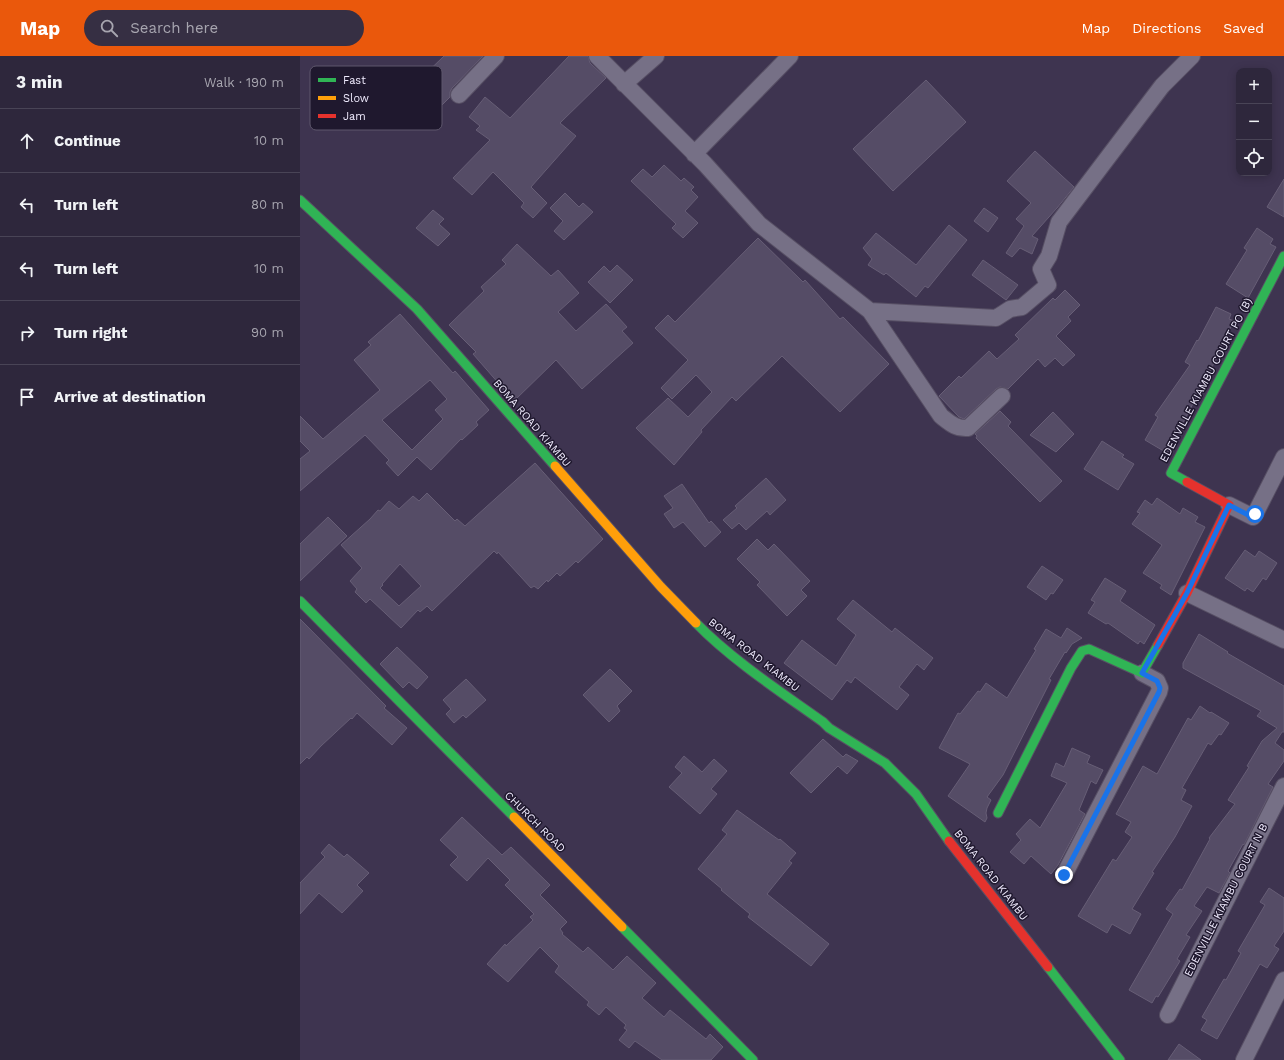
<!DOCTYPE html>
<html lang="en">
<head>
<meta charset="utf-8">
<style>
	:root { --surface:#2e273c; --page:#362f43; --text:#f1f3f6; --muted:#a7a5af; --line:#494456; --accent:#ea580c }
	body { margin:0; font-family:"Work Sans",sans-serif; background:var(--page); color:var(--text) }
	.controls { position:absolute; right:12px; top:12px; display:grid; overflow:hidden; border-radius:8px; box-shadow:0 2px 10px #0003 }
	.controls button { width:36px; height:36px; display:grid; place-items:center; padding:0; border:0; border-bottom:1px solid var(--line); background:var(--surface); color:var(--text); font:20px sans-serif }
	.stop { position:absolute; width:12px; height:12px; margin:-9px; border:3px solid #1a73e8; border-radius:50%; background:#fff }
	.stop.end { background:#1a73e8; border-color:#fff; box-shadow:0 1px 4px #0008 }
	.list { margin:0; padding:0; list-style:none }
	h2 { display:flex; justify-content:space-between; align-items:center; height:52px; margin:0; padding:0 16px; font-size:17px }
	h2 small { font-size:13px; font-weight:400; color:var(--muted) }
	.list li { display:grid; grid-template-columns:26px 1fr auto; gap:12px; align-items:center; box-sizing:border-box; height:64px; padding:0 16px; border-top:1px solid var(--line) }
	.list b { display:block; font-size:15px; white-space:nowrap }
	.list em { font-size:13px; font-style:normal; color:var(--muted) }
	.icon { flex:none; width:22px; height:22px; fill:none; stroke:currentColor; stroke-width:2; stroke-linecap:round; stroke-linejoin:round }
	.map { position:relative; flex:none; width:984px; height:1004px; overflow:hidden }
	header { display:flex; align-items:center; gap:24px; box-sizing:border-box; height:56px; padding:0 20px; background:var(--accent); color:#fff }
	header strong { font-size:19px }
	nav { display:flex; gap:22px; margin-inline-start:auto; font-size:14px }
	.search { width:280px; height:36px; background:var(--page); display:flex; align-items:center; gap:10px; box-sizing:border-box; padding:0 14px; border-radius:22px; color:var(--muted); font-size:15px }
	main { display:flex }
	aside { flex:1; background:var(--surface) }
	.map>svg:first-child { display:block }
	.building { fill:#554c66; stroke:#675e76; fill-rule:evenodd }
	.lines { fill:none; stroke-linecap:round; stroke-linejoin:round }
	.street-casing { stroke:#574f64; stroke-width:18 }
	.fast-casing { stroke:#574f64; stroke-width:11 }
	.slow-casing { stroke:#574f64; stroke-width:11 }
	.jam-casing { stroke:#574f64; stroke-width:11 }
	.street { stroke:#767086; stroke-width:16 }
	.fast { stroke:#30b455; stroke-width:9 }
	.slow { stroke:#ff9f0a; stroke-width:9 }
	.jam { stroke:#e5322d; stroke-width:9 }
	.route { stroke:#1a73e8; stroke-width:5 }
	.labels { text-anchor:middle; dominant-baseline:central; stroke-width:3; stroke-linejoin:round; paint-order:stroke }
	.street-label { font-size:11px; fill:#f0ebfe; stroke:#1f182e }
	.key { fill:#1f182e; stroke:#5e576c; stroke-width:1 }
	.key-label { font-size:11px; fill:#f0ebfe }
</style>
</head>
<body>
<header>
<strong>Map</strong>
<div class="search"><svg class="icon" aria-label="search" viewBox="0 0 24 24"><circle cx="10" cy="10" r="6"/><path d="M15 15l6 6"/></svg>Search here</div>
<nav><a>Map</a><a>Directions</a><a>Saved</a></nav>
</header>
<main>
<aside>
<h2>3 min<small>Walk · 190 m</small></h2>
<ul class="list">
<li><svg class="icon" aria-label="ahead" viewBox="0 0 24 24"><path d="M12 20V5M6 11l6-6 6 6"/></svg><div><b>Continue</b></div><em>10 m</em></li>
<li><svg class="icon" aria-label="left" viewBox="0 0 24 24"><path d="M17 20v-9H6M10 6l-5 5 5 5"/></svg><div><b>Turn left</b></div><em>80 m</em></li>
<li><svg class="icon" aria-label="left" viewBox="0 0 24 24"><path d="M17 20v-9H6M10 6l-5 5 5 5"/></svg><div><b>Turn left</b></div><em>10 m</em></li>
<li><svg class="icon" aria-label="right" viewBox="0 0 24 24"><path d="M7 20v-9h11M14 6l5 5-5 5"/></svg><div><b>Turn right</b></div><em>90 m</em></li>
<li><svg class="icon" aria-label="arrive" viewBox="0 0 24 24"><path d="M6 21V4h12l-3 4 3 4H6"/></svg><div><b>Arrive at destination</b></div></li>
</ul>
</aside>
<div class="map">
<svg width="984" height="1004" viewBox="0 0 984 1004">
	<rect width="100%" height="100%" fill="#3e3450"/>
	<path class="building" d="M144,0H183L152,32L150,36V41L139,52L115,28Z
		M269,0H288L290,7L306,22L260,67L276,80L231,131L247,147L233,162L221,151L224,147L193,116L172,139L153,122L190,84L176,74L180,70L169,61L185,41L210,62Z
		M626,24L666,66L593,135L553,93Z
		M735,95L774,131L757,152L732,180L738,183L732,198L720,192L712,201L706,197L724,170L716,163L731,147L707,125Z
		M364,109L381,125L384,122L394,131L391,134L398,141L385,155L398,167L383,182L372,172L376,168L331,125L343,113L352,121Z
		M984,123V161L967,151Z
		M265,137L279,151L283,147L293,156L264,184L254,175L263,165L250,152Z
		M684,152L698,162L688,176L674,165Z
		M133,154L144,163L139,168L150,178L138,190L116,172Z
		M649,169L667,184L628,232L625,230L616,241L586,217L584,219L568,209L572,203L563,192L576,177L616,209Z
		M957,172L973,183L970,188L976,191L948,242L926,228L947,194L944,192Z
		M458,182L503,226L505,224L540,263L543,261L589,308L540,356L482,300L436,345L432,341L401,374L402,376L374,409L336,372L368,342L388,361L412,336L396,319L372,343L361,332L388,304L355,272L368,259L375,266Z
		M217,188L251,220L258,214L279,237L258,256L276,275L306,248L327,271L322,275L333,287L282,333L256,304L214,345L173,298L176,296L149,269L184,235L181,231L206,208L202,204Z
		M683,204L718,229L706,244L672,219Z
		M317,209L333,224L310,247L288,226L304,210L310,216Z
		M765,234L780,249L768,261L771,265L756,280L775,299L763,310L755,302L745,311L738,303L708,333L700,331L696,333L664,363L659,361L639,340L659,320L661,322L689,295L697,303L719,283L715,279L753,242L755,244Z
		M916,251L931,258L929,263L934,265L918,296L919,297L903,329L896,339L897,340L867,397L845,384L858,361L855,359L890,309L885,306L897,284L898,285Z
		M100,258L153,317L155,315L189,354L176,366L178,369L162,384L161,383L131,414L117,401L98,420L86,407L89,404L65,379L0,435V403L10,395L0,385V360L23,383L80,334L54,304L71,289L68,286ZM130,324L147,343L135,354L143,363L112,394L82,364Z
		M700,355L711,366L708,370L762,425L740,446L676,382L677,380L675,378Z
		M753,356L774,378L756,396L730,379Z
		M802,385L824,399L822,401L834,408L818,434L784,413Z
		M235,407L303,483L278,507L276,505L260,520L257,517L248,526L247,524L238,533L234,530L231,532L198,496L197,498L194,495L132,555L127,550L120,556L118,554L101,572L70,543L66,547L55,536L57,533L50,525L62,512L41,489L70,463L78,454L80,455L89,445L99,453L113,440L119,445L127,437L155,465L157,463L165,470ZM100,508L121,530L99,550L80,532L83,529L82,528Z
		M466,422L486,444L470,459L467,455L446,474L439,467L432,473L423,464L437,452L435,450Z
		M382,428L409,467L411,465L421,476L405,491L383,466L374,472L364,458L373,452L364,440Z
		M857,442L880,458L883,452L898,461L895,466L905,471L871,539L860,532L862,529L843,517L862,489L832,468L840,457L837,456L845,444L852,449Z
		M28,461L47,480L0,525V488Z
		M457,483L468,494L474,488L510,525L501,534L507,540L487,560L457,529L460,526L437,503Z
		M945,494L955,501L959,495L977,507L966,524L963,522L953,536L947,532L945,535L925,522Z
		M742,510L763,524L753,538L751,537L746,544L727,531Z
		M805,522L826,535L820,545L855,569L844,588L840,585L838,588L808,567L806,568L788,557L795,546L791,544Z
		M553,544L592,576L595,572L633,602L624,614L617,608L599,631L609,639L597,654L555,621L551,627L547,624L532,644L484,607L502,584L536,610L556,579L537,563Z
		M0,563L86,650L84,652L107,672L92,689L57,657L52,663L51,662L21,690L9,703L7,701L0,708Z
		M767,572L782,582L772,588L766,597L765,596L749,623L751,624L703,719L687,741L691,744L687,752L686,757L687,762L685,766L648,740L670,708L639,692L658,657L660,658L678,635L680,636L686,627L707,642L736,594L734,593L746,573L761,582Z
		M899,578L928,596L927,597L984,630V676H982L975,687L984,694V705L968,728L973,731L944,789L943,788L928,815L930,817L919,837L907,831L894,850L902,855L886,879L890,881L877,903L880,905L858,941L856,940L852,947L829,934L873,858L866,853L880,833L882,834L910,783L909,782L935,748L928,744L949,711L947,710L962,685L977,672L957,660L961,655L883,612V607Z
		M97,591L128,621L117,633L109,626L103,632L80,608Z
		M310,613L332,635L317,650L320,655L309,666L283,639Z
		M166,623L186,644L166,662L163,659L154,667L146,658L151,653L143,644Z
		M900,650L910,657L911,656L929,667L921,679L919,678L911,689L908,687L882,732L886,734L881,744L892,750L875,781L852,816L854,817L832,853L841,858L830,878L812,868L807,877L778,860L813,803L816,805L832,781L825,776L831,766L816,758L843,710L857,718L888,662L891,664Z
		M523,683L543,701L546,698L558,705L547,718L538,710L511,737L490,717Z
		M772,692L790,700L787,707L803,714L796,728L791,725L779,754L785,758L758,809L751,818L731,800L724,808L710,796L721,784L716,778L730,763L740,772L767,727L751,720L756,707L764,711Z
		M384,700L402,716L414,703L427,715L411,733L417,738L400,758L369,731L382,717L375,711Z
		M437,754L479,784L480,783L496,797L489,805L492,807L467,838L529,888L511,910L448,861L450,858L421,834L422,833L398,813L427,778L422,774Z
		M162,761L202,799L211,791L250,829L240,839L267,866L260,873L263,877L262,878L283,896L288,891L313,914L327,900L356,927L342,942L364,961L370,954L406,983L410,978L423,991L411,1004H362L335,985L329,992L319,984L327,974L324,972L326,969L306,951L299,959L287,949L289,946L255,916L259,910L240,891L208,926L187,908L205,888L206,890L233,864L230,861L234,858L205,829L210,824L188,802L167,825L150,809L158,801L140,784Z
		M29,788L44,801L47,798L69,817L57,829L63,835L42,857L19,837L0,858V827L25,801L21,797Z
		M969,832L984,842V875L974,890L979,893L967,912L960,908L917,983L901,974L907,964L902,961L924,923L926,924L941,897L938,895L965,849L960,846Z
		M879,988L901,1004H868Z"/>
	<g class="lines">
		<defs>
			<path id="street" d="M297,0L405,108L459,168L570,255L641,360C650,367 656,373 668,372L702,340
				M324,28L356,0
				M159,39L196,0
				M394,98L490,0
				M570,255L696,262L710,253L722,251L748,229L741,213L749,200L759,166L862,30L892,0
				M929,449L953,461L955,458L984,401
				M887,537L984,584
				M764,819L859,636L860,632L857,625L842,617
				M868,959L984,730
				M944,1004L984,924"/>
			<path id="fast" d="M0,144L117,253L255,410
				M887,426L871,417L984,200
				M0,545L214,761
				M396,567C432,604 481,636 523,666L529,672L585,707L616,738L649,785
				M698,757L771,612L782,595L789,593L842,617L858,589
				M322,871L453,1004
				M748,911L820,1004"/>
			<path id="slow" d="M255,410L361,531L396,567
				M214,761L322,871"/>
			<path id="jam" d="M858,589L887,537L929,449L887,426
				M649,785L748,911"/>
		</defs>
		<use href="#street" class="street-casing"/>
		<use href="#fast" class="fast-casing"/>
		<use href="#slow" class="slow-casing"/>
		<use href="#jam" class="jam-casing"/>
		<use href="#street" class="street"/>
		<use href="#fast" class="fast"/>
		<use href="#slow" class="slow"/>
		<use href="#jam" class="jam"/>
	</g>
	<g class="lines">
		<path class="route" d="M764,819L859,636L860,632L857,625L842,617L887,537L929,449L952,461L955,458"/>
	</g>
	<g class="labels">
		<g class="street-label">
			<text transform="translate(906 324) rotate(-62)">EDENVILLE KIAMBU COURT PO (B)</text>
			<text transform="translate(232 367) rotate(49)">BOMA ROAD KIAMBU</text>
			<text transform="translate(454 599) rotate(38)">BOMA ROAD KIAMBU</text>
			<text transform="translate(235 766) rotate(45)">CHURCH ROAD</text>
			<text transform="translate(691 819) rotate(52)">BOMA ROAD KIAMBU</text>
			<text transform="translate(926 844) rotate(-63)">EDENVILLE KIAMBU COURT N B</text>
		</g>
	</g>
	<rect x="10" y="10" width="132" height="64" rx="6" class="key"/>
	<rect x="18" y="22" width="18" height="4" fill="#30b455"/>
	<rect x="18" y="40" width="18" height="4" fill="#ff9f0a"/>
	<rect x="18" y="58" width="18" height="4" fill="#e5322d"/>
	<g class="key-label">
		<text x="43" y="28">Fast</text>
		<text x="43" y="46">Slow</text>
		<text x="43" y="64">Jam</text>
	</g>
</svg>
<div class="controls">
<button>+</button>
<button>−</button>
<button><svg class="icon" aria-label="locate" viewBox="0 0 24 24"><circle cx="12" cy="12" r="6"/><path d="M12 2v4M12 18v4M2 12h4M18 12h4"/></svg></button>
</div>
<div class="stop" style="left:955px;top:458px"></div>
<div class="stop end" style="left:764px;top:819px"></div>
</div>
</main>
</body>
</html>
